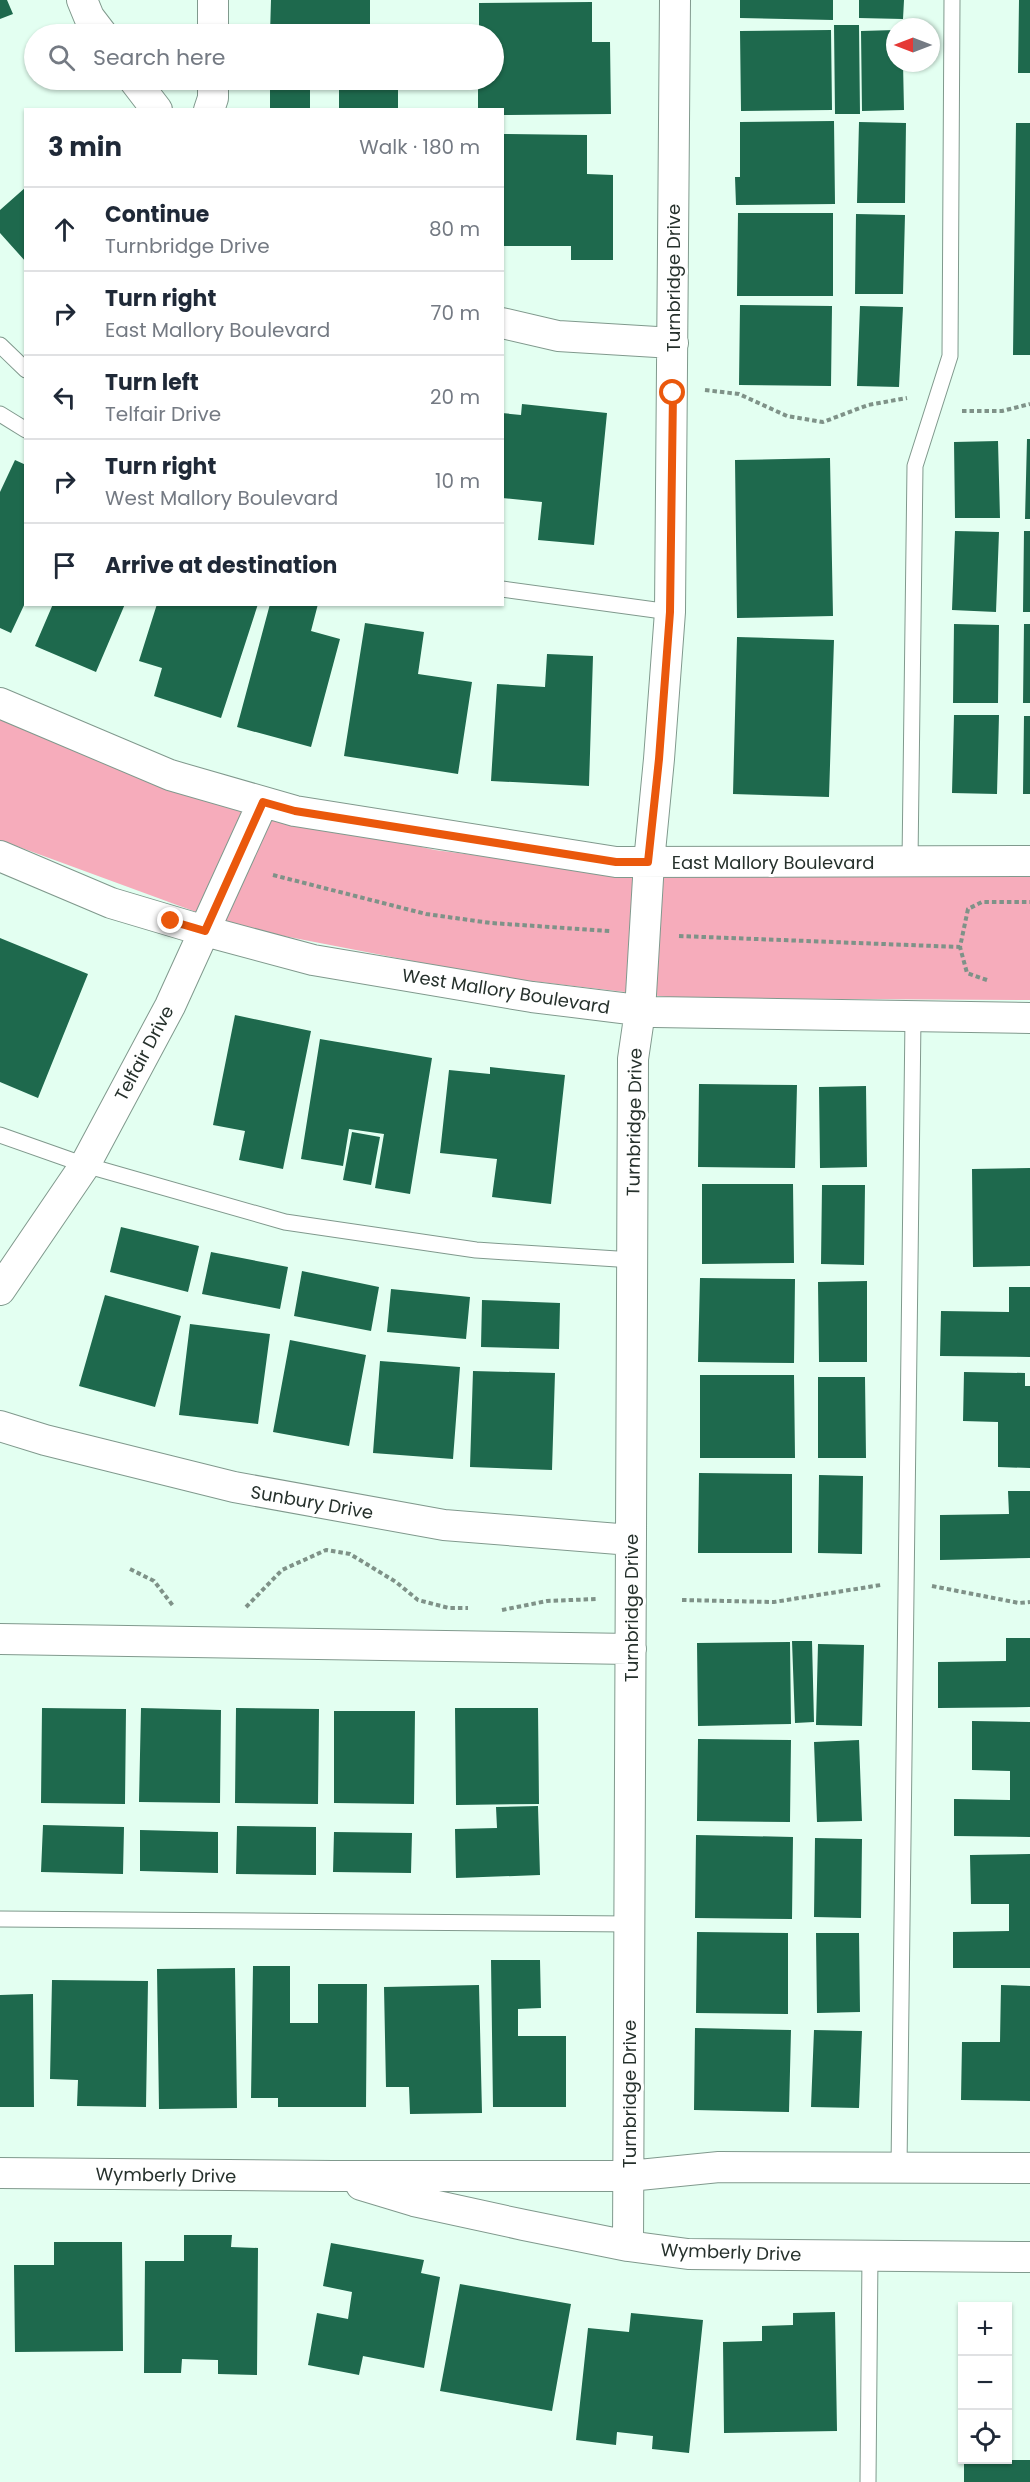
<!DOCTYPE html>
<html lang="en">
<head>
<meta charset="utf-8">
<style>
	:root { --surface:#fff; --page:#f2f2f3; --text:#1f2937; --muted:#747a83; --line:#e0e1e3 }
	body { margin:0; font-family:Poppins,sans-serif; background:var(--page); color:var(--text) }
	.controls { position:absolute; right:18px; bottom:18px; display:grid; overflow:hidden; border-radius:0px; box-shadow:0 2px 4px #0004 }
	.controls button { width:54px; height:54px; display:grid; place-items:center; padding:0; border:0; border-bottom:2px solid var(--line); background:var(--surface); color:var(--text); font:30px sans-serif }
	.compass { position:absolute; left:886px; top:18px; width:54px; height:54px; border-radius:50%; background:var(--surface); box-shadow:0 2px 4px #0004; rotate:270deg }
	.stop { position:absolute; width:18px; height:18px; margin:-14px; border:4px solid #ea580c; border-radius:50%; background:#fff }
	.stop.end { background:#ea580c; border-color:#fff; box-shadow:0 2px 6px #0008 }
	.list { margin:0; padding:0; list-style:none }
	h2 { display:flex; justify-content:space-between; align-items:center; height:78px; margin:0; padding:0 24px; font-size:26px }
	h2 small { font-size:20px; font-weight:400; color:var(--muted) }
	.list li { display:grid; grid-template-columns:39px 1fr auto; gap:18px; align-items:center; box-sizing:border-box; height:84px; padding:0 24px; border-top:2px solid var(--line) }
	.list b { display:block; font-size:22px; white-space:nowrap }
	.list p { margin:0; font-size:20px; white-space:nowrap; color:var(--muted) }
	.list em { font-size:20px; font-style:normal; color:var(--muted) }
	.icon { flex:none; width:33px; height:33px; fill:none; stroke:currentColor; stroke-width:2; stroke-linecap:round; stroke-linejoin:round }
	.map { position:relative; flex:none; width:1030px; height:2482px; overflow:hidden }
	.search { position:absolute; background:var(--surface); box-shadow:0 2px 4px #0004; left:24px; top:24px; width:480px; height:66px; display:flex; align-items:center; gap:15px; box-sizing:border-box; padding:0 21px; border-radius:33px; color:var(--muted); font-size:22px }
	.panel { position:absolute; background:var(--surface); box-shadow:0 2px 4px #0004; left:24px; top:108px; width:480px; height:498px; border-radius:0px }
	.map>svg:first-child { display:block }
	.green { fill:#f6acbb }
	.building { fill:#1e694d }
	.lines { fill:none; stroke-linecap:round; stroke-linejoin:round }
	.service-casing { stroke:#80998d; stroke-width:17 }
	.minor-casing { stroke:#80998d; stroke-width:32 }
	.path { stroke:#7f9288; stroke-width:4; stroke-dasharray:4.5 3; stroke-linecap:butt }
	.service { stroke:#fff; stroke-width:15 }
	.minor { stroke:#fff; stroke-width:30 }
	.route { stroke:#ea580c; stroke-width:8 }
	.labels { text-anchor:middle; dominant-baseline:central; stroke-width:6; stroke-linejoin:round; paint-order:stroke }
	.street-label { font-size:18px; fill:#26312c; stroke:#fff }
</style>
</head>
<body>
<div class="map">
<svg width="1030" height="2482" viewBox="0 0 1030 2482">
	<rect width="100%" height="100%" fill="#e3fff1"/>
	<path class="green" d="M0,715L200,798L435,850L635,876H1030V1000L676,998L490,976L237,927L0,840Z"/>
	<path class="building" d="M0,0H7L13,14L0,19Z
		M271,0H370V34H270Z
		M740,0H833V20L740,18Z
		M859,0H904L903,19L859,18Z
		M1019,0H1030V73H1018Z
		M592,2V42H610L611,114L502,115V110H478V80H494V34H479V3Z
		M834,25H859L860,114H835Z
		M831,30L832,110L741,111L740,31Z
		M895,30V63H903L904,110L862,111L861,31Z
		M270,80H398V110H339V85L310,84V110H270Z
		M834,121L835,204L736,205L735,177H740V122Z
		M859,122L906,123L905,203H857Z
		M1016,123H1030V355H1013Z
		M502,134L587,135V174L613,175V260H571V246H502Z
		M26,187V262L0,233V210Z
		M738,213H833V296H737Z
		M856,214L905,215L903,294H855Z
		M740,305L832,306L831,386L739,385Z
		M860,306L903,307L899,387L857,386Z
		M522,404L607,413L594,545L538,540L542,502L502,498V413L521,415Z
		M1027,439H1030V519H1025Z
		M998,441L1000,518H955L954,442Z
		M830,458L833,616L737,618L735,460Z
		M15,460L26,465V601L11,633L0,628V492Z
		M955,531L999,532L996,612L952,610Z
		M1024,531H1030V612H1023Z
		M53,604H125L96,672L35,646Z
		M157,604H258L221,718L154,696L162,668L139,661Z
		M270,604H318L311,631L340,639L311,747L237,727Z
		M365,623L424,632L418,674L472,682L458,774L344,756Z
		M954,624L999,625L998,703H953Z
		M1024,624H1030V703H1023Z
		M737,637L834,640L829,797L733,794Z
		M547,654L593,656L589,786L491,781L497,684L545,687Z
		M954,715H999L997,794L952,793Z
		M1024,716H1030V794H1023Z
		M0,938L88,974L38,1098L0,1082Z
		M235,1015L311,1031L283,1169L239,1160L245,1131L213,1125Z
		M320,1039L432,1058L410,1194L375,1188L384,1134L349,1129L343,1166L301,1159Z
		M490,1067L565,1075L551,1204L492,1197L497,1159L440,1153L449,1070L490,1074Z
		M699,1084L797,1085L795,1168L698,1167Z
		M866,1086L867,1167L820,1168L819,1087Z
		M352,1132L380,1137L371,1185L343,1180Z
		M1030,1168V1266L973,1267L972,1169Z
		M702,1184H793L794,1263L702,1264Z
		M822,1185H865L864,1265L821,1264Z
		M121,1227L199,1246L188,1292L110,1272Z
		M211,1252L288,1267L280,1309L202,1294Z
		M302,1271L379,1287L371,1331L294,1316Z
		M700,1278L795,1279L794,1363L698,1362Z
		M867,1281V1362H819L818,1282Z
		M1009,1287H1030V1357L940,1356L941,1311L1009,1312Z
		M391,1289L470,1297L466,1339L387,1332Z
		M105,1295L181,1316L155,1407L79,1386Z
		M482,1300L560,1303L559,1349L481,1347Z
		M190,1324L270,1334L258,1424L179,1415Z
		M290,1340L366,1355L349,1446L273,1432Z
		M380,1361L460,1367L453,1459L373,1453Z
		M473,1371L555,1373L552,1470L470,1467Z
		M964,1372L1025,1373V1386H1030V1468L998,1467V1422L963,1421Z
		M700,1375H794L795,1458H700Z
		M818,1377H865L866,1458H818Z
		M699,1473L792,1474V1553H698Z
		M819,1475L863,1476L862,1554L818,1553Z
		M1008,1491H1030V1558L940,1560V1515L1009,1514Z
		M1006,1638H1030V1707L938,1708V1662L1006,1661Z
		M792,1641H812L814,1722L795,1723Z
		M790,1642L791,1724L698,1726L697,1643Z
		M818,1644L864,1645L862,1726L816,1725Z
		M42,1708L126,1709L125,1804L41,1803Z
		M141,1708L221,1710L220,1803L139,1802Z
		M236,1708L319,1709L318,1804L235,1803Z
		M455,1708H538L539,1804L456,1805Z
		M334,1711H415L414,1804L334,1803Z
		M972,1721L1030,1722V1837L954,1836V1799L1010,1800V1771L972,1770Z
		M698,1739L791,1740L790,1822L697,1821Z
		M859,1740L862,1821L817,1822L814,1742Z
		M538,1806L540,1875L456,1878L455,1829L497,1828L496,1807Z
		M43,1825L124,1827L123,1874L41,1872Z
		M237,1826L316,1827V1875L236,1874Z
		M140,1830L218,1832V1873L140,1871Z
		M334,1832L412,1833L411,1873L333,1872Z
		M696,1835L793,1837L792,1919L695,1918Z
		M815,1838L862,1839L861,1918L814,1917Z
		M1030,1854V1968H953V1932L1009,1931V1904H971L970,1855Z
		M697,1932L788,1933V2014L696,2013Z
		M816,1933H859L860,2012L817,2013Z
		M491,1960H540L541,2008L518,2009V2036H566V2107H493Z
		M253,1966H290V2023H318V1984H367L366,2107H278V2098H251Z
		M235,1968L237,2108L159,2109L157,1969Z
		M52,1980L148,1981L146,2107L77,2106L78,2080L50,2079Z
		M479,1985L482,2113L410,2114L409,2087H386L384,1987Z
		M1001,1985L1030,1986V2101L961,2100L962,2042H1000Z
		M33,1994L34,2107H0V1995Z
		M695,2028L791,2030L789,2112L694,2110Z
		M814,2030L862,2031L859,2108L811,2107Z
		M184,2235H232L231,2247L258,2248L257,2375L218,2374V2360L182,2359L181,2373H144L145,2261H184Z
		M54,2242H122L123,2351L15,2352L14,2265H54Z
		M331,2243L424,2260L421,2273L440,2277L424,2368L363,2356L359,2375L308,2365L317,2313L348,2319L352,2292L323,2286Z
		M460,2284L571,2304L552,2411L440,2391Z
		M835,2312L837,2431L724,2433L723,2342L762,2341V2326L793,2325V2313Z
		M631,2313L703,2320L689,2453L652,2449L653,2436L617,2432L616,2445L576,2440L588,2328L629,2332Z
		M964,2460H1030V2482H964Z"/>
	<g class="lines">
		<defs>
			<path id="service" d="M0,345L26,370
				M0,414L26,430
				M502,589L670,612
				M910,861L915,466L950,356L952,0
				M0,1135L85,1165L285,1222L476,1250L633,1260
				M0,1919L630,1924
				M899,2168L913,1018
				M868,2482L870,2255"/>
			<path id="minor" d="M82,0L89,17L102,34
				M213,34V0
				M134,80L157,110
				M209,110L213,98V80
				M502,323L558,336L673,343
				M0,703L170,775L295,811L616,862L1030,861
				M0,856L111,903L205,931L313,960L532,997L654,1012L1030,1018
				M0,1290L85,1165L170,1006L263,802
				M0,1426L45,1440L234,1487L444,1525L631,1540
				M0,1639L631,1649
				M0,2173L333,2176H629L719,2167L1030,2168
				M361,2185L414,2201L524,2225L628,2246L688,2254L1030,2257
				M628,2246L633,1059L640,1011L649,862L659,759L670,612L675,0"/>
		</defs>
		<use href="#service" class="service-casing"/>
		<use href="#minor" class="minor-casing"/>
		<path class="path" d="M705,390L739,394L787,416L823,422L868,405L907,398
			M962,411H1002L1030,404
			M273,875L426,914L491,923L610,931
			M679,936L960,947
			M987,980L967,973L960,947L968,909L982,902H1030
			M130,1569L154,1581L174,1607
			M932,1586L1019,1603L1030,1602
			M682,1600L774,1602L881,1585
			M246,1607L282,1570L326,1550L350,1554L396,1582L418,1600L449,1608H468
			M502,1610L547,1601L596,1599"/>
		<use href="#service" class="service"/>
		<use href="#minor" class="minor"/>
	</g>
	<g class="lines">
		<path class="route" d="M171,921L205,931L263,802L295,811L616,862H648L659,759L670,612L673,393"/>
	</g>
	<g class="labels">
		<g class="street-label">
			<text transform="translate(673 278) rotate(-90)">Turnbridge Drive</text>
			<text x="773" y="862">East Mallory Boulevard</text>
			<text transform="translate(506 991) rotate(9)">West Mallory Boulevard</text>
			<text transform="translate(144 1053) rotate(-62)">Telfair Drive</text>
			<text transform="translate(634 1122) rotate(-89)">Turnbridge Drive</text>
			<text transform="translate(312 1502) rotate(10)">Sunbury Drive</text>
			<text transform="translate(631 1608) rotate(-90)">Turnbridge Drive</text>
			<text transform="translate(629 2094) rotate(-90)">Turnbridge Drive</text>
			<text transform="translate(166 2175) rotate(1)">Wymberly Drive</text>
			<text transform="translate(731 2252) rotate(2)">Wymberly Drive</text>
		</g>
	</g>
</svg>
<div class="controls">
<button>+</button>
<button>−</button>
<button><svg class="icon" aria-label="locate" viewBox="0 0 24 24"><circle cx="12" cy="12" r="6"/><path d="M12 2v4M12 18v4M2 12h4M18 12h4"/></svg></button>
</div>
<svg class="compass" viewBox="-18 -18 36 36"><path d="M0-13l5 13h-10z" fill="#e53935"/><path d="M0 13l5-13h-10z" fill="#747a83"/></svg>
<div class="stop" style="left:673px;top:393px"></div>
<div class="stop end" style="left:171px;top:921px"></div>
<div class="search"><svg class="icon" aria-label="search" viewBox="0 0 24 24"><circle cx="10" cy="10" r="6"/><path d="M15 15l6 6"/></svg>Search here</div>
<section class="panel">
<h2>3 min<small>Walk · 180 m</small></h2>
<ul class="list">
<li><svg class="icon" aria-label="ahead" viewBox="0 0 24 24"><path d="M12 20V5M6 11l6-6 6 6"/></svg><div><b>Continue</b><p>Turnbridge Drive</p></div><em>80 m</em></li>
<li><svg class="icon" aria-label="right" viewBox="0 0 24 24"><path d="M7 20v-9h11M14 6l5 5-5 5"/></svg><div><b>Turn right</b><p>East Mallory Boulevard</p></div><em>70 m</em></li>
<li><svg class="icon" aria-label="left" viewBox="0 0 24 24"><path d="M17 20v-9H6M10 6l-5 5 5 5"/></svg><div><b>Turn left</b><p>Telfair Drive</p></div><em>20 m</em></li>
<li><svg class="icon" aria-label="right" viewBox="0 0 24 24"><path d="M7 20v-9h11M14 6l5 5-5 5"/></svg><div><b>Turn right</b><p>West Mallory Boulevard</p></div><em>10 m</em></li>
<li><svg class="icon" aria-label="arrive" viewBox="0 0 24 24"><path d="M6 21V4h12l-3 4 3 4H6"/></svg><div><b>Arrive at destination</b></div></li>
</ul>
</section>
</div>
</body>
</html>
